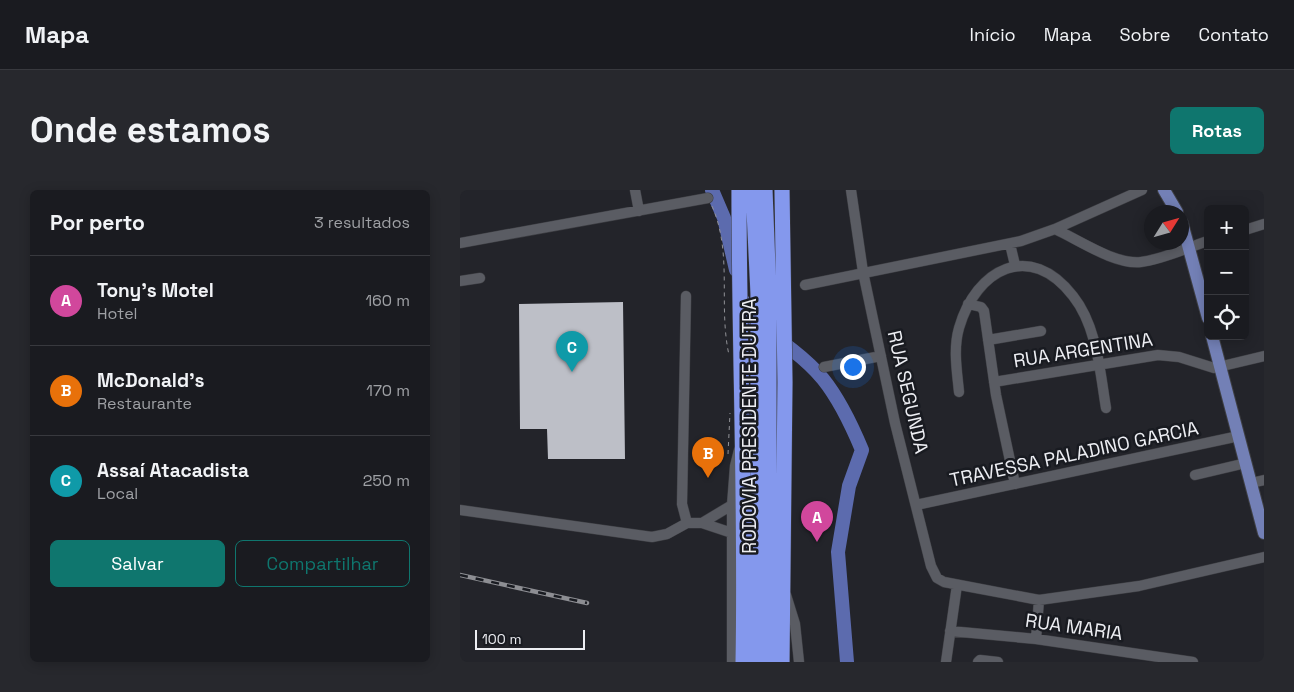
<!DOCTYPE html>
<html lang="pt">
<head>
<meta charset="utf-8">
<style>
	:root { --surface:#1a1b20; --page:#27282d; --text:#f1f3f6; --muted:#9fa1a5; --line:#38393e; --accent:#0f766e }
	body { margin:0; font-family:"Space Grotesk",sans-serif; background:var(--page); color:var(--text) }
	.controls { position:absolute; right:15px; top:15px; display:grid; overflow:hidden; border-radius:8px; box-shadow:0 2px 12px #0003 }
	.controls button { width:45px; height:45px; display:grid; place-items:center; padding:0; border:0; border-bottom:1px solid var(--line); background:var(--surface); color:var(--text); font:25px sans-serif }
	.compass { position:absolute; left:684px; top:15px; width:45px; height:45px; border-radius:50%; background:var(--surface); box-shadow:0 2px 12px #0003; rotate:53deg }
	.scale { position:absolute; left:15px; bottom:12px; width:110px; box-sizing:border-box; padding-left:5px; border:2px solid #edeef3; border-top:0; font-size:14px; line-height:18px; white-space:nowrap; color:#edeef3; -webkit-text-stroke:4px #191b21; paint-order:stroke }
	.you { position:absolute; left:392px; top:176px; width:18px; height:18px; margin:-12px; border:4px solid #fff; border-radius:50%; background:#1a73e8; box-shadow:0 0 0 8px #1a73e833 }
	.badge { display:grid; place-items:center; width:32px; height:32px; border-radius:50%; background:var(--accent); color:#fff; font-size:16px; font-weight:700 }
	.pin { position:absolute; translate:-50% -41px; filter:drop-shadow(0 1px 2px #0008) }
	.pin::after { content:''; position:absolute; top:26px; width:18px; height:15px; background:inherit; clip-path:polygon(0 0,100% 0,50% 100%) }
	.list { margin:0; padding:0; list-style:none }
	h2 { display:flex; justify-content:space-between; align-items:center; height:65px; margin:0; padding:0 20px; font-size:21px }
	h2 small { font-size:16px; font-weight:400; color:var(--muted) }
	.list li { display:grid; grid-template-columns:32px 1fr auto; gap:15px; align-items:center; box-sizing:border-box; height:90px; padding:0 20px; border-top:1px solid var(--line) }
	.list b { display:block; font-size:19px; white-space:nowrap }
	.list p { margin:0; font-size:16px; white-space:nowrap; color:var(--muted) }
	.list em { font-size:16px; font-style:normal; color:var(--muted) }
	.actions { display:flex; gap:10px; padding:15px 20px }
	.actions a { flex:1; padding:11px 0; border:1px solid var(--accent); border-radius:8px; text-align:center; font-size:18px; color:var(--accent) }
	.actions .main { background:var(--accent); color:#fff }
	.icon { flex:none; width:28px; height:28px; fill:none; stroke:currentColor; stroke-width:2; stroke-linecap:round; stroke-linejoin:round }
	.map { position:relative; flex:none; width:804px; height:472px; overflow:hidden; border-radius:8px }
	header { display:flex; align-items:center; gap:30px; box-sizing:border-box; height:70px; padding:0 25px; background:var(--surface); border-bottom:1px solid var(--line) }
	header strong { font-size:24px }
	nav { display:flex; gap:28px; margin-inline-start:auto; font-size:18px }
	.intro { display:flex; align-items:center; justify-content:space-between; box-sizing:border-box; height:120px; padding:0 30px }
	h1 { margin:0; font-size:35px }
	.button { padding:12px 22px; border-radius:8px; background:var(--accent); color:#fff; font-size:18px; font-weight:700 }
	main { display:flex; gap:30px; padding:0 30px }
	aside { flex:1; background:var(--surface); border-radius:8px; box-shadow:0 2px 12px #0003 }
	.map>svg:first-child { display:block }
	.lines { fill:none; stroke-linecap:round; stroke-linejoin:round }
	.river { stroke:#5c6bae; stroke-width:14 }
	.building { fill:#bdbfc7 }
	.minor-casing { stroke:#3e3f44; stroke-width:11 }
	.major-casing { stroke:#3e3f44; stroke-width:14 }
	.highway-casing { stroke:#3e3f44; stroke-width:16 }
	.path { stroke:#919297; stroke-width:1; stroke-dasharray:4 4; stroke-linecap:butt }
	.minor { stroke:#5a5c63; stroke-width:10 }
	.major { stroke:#7380b6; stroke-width:12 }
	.highway { stroke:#8498ed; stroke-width:15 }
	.rail-casing { stroke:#8d8e93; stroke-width:4.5 }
	.rail { stroke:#191b21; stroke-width:2.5; stroke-dasharray:8; stroke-linecap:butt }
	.labels { text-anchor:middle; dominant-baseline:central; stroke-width:5; stroke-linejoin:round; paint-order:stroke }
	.street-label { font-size:19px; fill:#edeef3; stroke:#191b21 }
</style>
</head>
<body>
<header>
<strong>Mapa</strong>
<nav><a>Início</a><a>Mapa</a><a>Sobre</a><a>Contato</a></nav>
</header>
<div class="intro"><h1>Onde estamos</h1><a class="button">Rotas</a></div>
<main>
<aside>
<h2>Por perto<small>3 resultados</small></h2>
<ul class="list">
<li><span class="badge" style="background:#d1479c">A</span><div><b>Tony's Motel</b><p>Hotel</p></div><em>160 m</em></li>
<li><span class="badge" style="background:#e8710a">B</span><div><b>McDonald's</b><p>Restaurante</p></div><em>170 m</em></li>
<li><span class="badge" style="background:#0f9aa8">C</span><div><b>Assaí Atacadista</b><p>Local</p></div><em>250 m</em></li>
</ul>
<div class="actions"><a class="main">Salvar</a><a>Compartilhar</a></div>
</aside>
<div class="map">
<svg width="804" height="472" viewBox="0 0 804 472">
	<rect width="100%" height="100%" fill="#23242a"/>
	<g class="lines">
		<path class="river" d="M252,0L264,28L276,80
			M283,111L287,128C313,146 342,164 363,189C380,210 392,236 402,260L389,296L378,362L387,472"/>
	</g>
	<path class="building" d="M163,112L165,269H88L87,239H60L59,114Z"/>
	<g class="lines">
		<defs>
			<path id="minor" d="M175,0L179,21
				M391,0L403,82L435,233L471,376L477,388L484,392L579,410L679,396L804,367
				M595,39C619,50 655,75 681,72C704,69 726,58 748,51
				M785,40L804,34
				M0,53L248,8
				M550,54L555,75
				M0,91L20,88
				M345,95L561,51L595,39L682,0
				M226,106L222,314L227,333H242L272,343
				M508,114L521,117L524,121L536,205L555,294
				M528,150L581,141
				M364,177L421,166
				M534,192L698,165L719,167L754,178L804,166
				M499,202C497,181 493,159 499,138C516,79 570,50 613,106C637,136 640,182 646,218
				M735,285L786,273
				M791,293L804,290
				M456,315L779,246
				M0,320L192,347L207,344L227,333
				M242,333L272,315
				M326,405L335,434L339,472
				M490,441L576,449L733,472
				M576,449L579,410
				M272,472V315L275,276L279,260
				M486,472L497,395
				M518,472L520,470L538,472"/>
			<path id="major" d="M704,0L717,22
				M722,33L748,128
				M752,146L804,343"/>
			<path id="highway" d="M279,0C279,157 286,315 283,472
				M293,0L298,104V472
				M305,0L309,103V472
				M322,0L325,192L322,472"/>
		</defs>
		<use href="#minor" class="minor-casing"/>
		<use href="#major" class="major-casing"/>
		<use href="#highway" class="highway-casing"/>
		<path class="path" d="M252,16C273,64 258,115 269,165
			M268,264L270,223"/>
		<use href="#minor" class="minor"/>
		<use href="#major" class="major"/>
		<use href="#highway" class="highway"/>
		<defs>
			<path id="rail" d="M0,385L127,413"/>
		</defs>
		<use href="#rail" class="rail-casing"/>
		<use href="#rail" class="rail"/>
	</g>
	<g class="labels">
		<g class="street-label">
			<text transform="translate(623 160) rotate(-9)">RUA ARGENTINA</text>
			<text transform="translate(448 202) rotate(77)">RUA SEGUNDA</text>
			<text transform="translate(289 236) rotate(-90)">RODOVIA PRESIDENTE DUTRA</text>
			<text transform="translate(614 264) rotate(-12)">TRAVESSA PALADINO GARCIA</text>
			<text transform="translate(614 437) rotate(8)">RUA MARIA</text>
		</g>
	</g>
</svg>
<div class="controls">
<button>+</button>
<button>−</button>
<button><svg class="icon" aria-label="locate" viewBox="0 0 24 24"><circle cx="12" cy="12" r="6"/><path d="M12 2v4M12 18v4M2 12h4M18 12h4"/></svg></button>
</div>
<svg class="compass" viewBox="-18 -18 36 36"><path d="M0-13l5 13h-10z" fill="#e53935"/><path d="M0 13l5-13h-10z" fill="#9fa1a5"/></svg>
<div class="scale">100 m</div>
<div class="you"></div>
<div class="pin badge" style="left:357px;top:352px;background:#d1479c">A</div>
<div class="pin badge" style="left:248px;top:288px;background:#e8710a">B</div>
<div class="pin badge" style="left:112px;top:182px;background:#0f9aa8">C</div>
</div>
</main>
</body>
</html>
